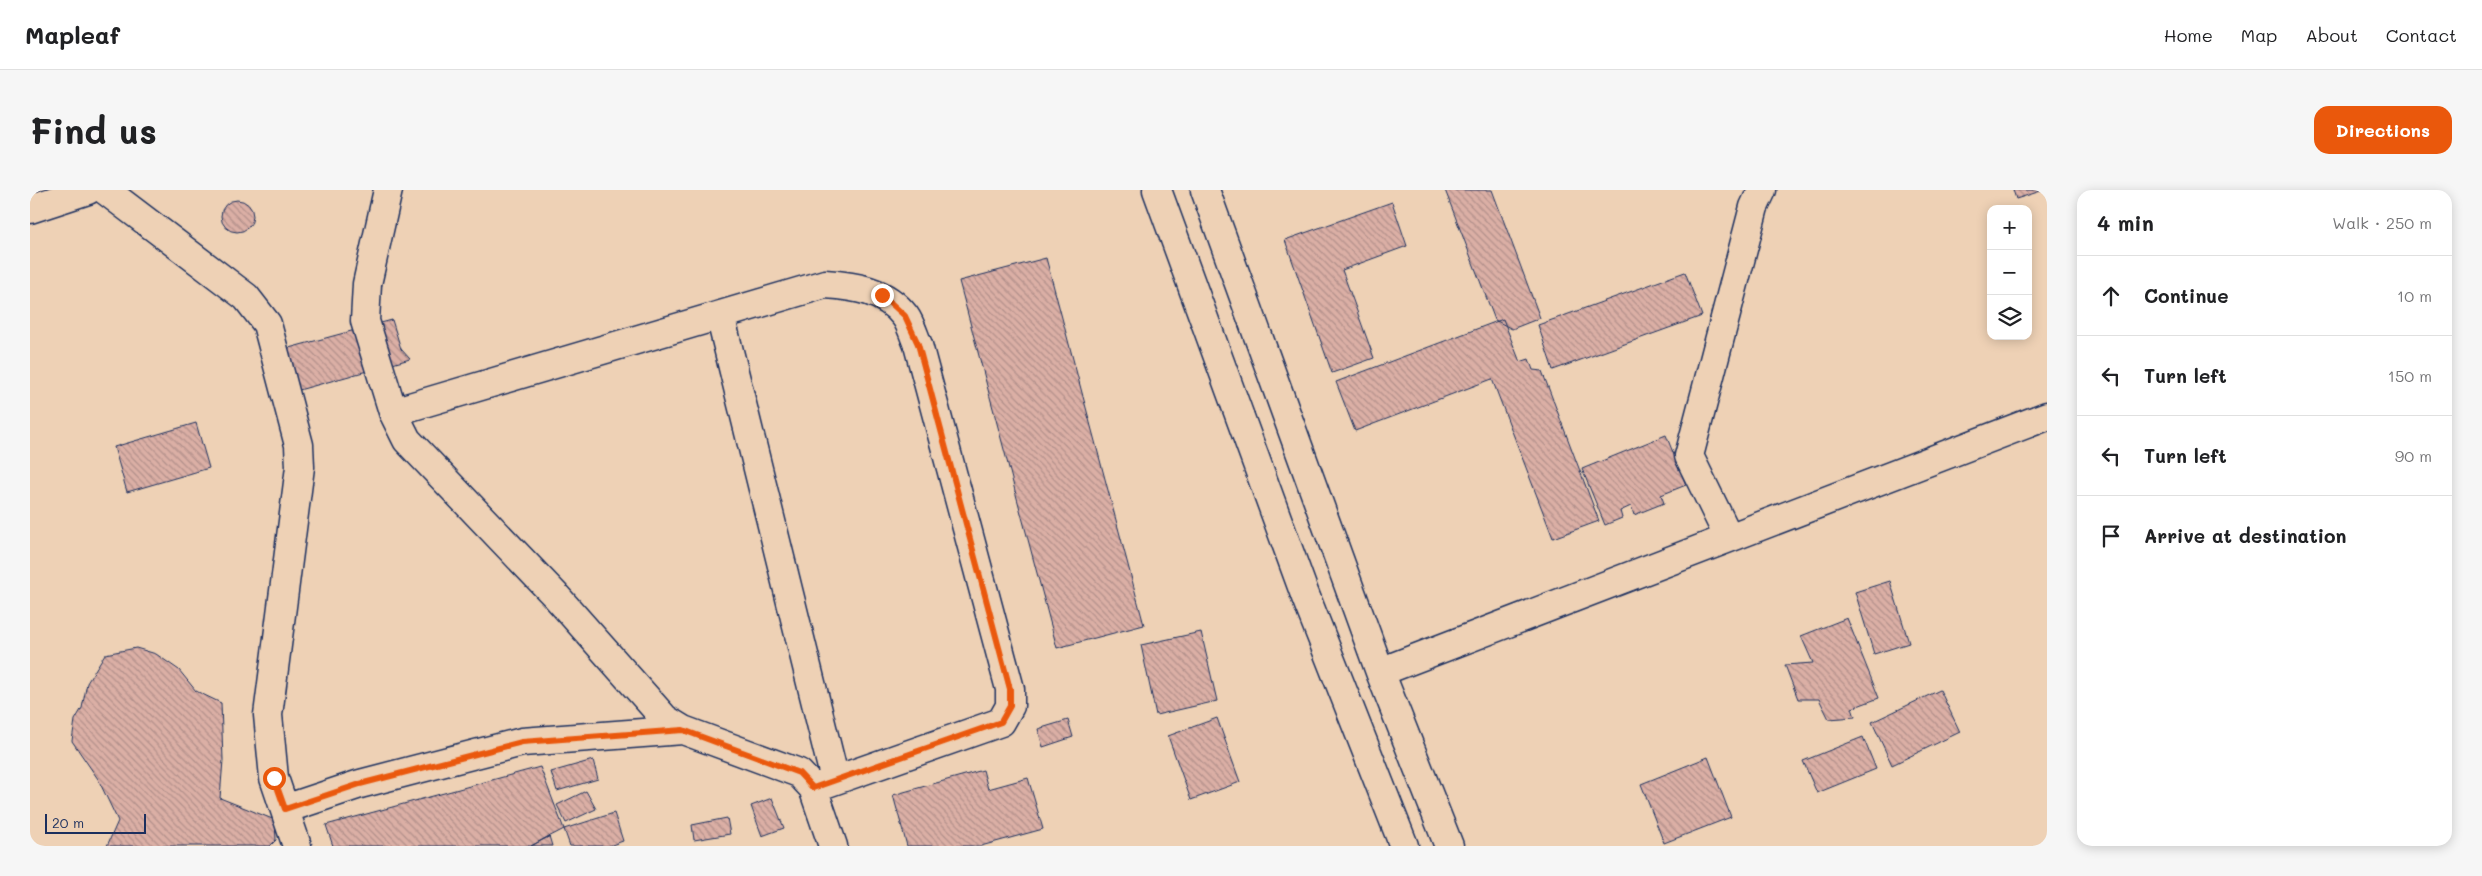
<!DOCTYPE html>
<html lang="en">
<head>
<meta charset="utf-8">
<style>
	:root { --surface:#fff; --page:#f6f6f6; --text:#202124; --muted:#757577; --line:#e0e0e0; --accent:#ea580c }
	body { margin:0; font-family:Mali,sans-serif; background:var(--page); color:var(--text) }
	.controls { position:absolute; right:15px; top:15px; display:grid; overflow:hidden; border-radius:10px; box-shadow:0 2px 12px #0003 }
	.controls button { width:45px; height:45px; display:grid; place-items:center; padding:0; border:0; border-bottom:1px solid var(--line); background:var(--surface); color:var(--text); font:25px sans-serif }
	.scale { position:absolute; left:15px; bottom:12px; width:101px; box-sizing:border-box; padding-left:5px; border:2px solid #1b2f5e; border-top:0; font-size:14px; line-height:18px; white-space:nowrap; color:#1b2f5e; -webkit-text-stroke:4px #eed1b5; paint-order:stroke }
	.stop { position:absolute; width:15px; height:15px; margin:-11px; border:4px solid #ea580c; border-radius:50%; background:#fff }
	.stop.end { background:#ea580c; border-color:#fff; box-shadow:0 1px 5px #0008 }
	.list { margin:0; padding:0; list-style:none }
	h2 { display:flex; justify-content:space-between; align-items:center; height:65px; margin:0; padding:0 20px; font-size:21px }
	h2 small { font-size:16px; font-weight:400; color:var(--muted) }
	.list li { display:grid; grid-template-columns:32px 1fr auto; gap:15px; align-items:center; box-sizing:border-box; height:80px; padding:0 20px; border-top:1px solid var(--line) }
	.list b { display:block; font-size:19px; white-space:nowrap }
	.list em { font-size:16px; font-style:normal; color:var(--muted) }
	.icon { flex:none; width:28px; height:28px; fill:none; stroke:currentColor; stroke-width:2; stroke-linecap:round; stroke-linejoin:round }
	.map { position:relative; flex:none; width:2017px; height:656px; overflow:hidden; border-radius:15px }
	header { display:flex; align-items:center; gap:30px; box-sizing:border-box; height:70px; padding:0 25px; background:var(--surface); border-bottom:1px solid var(--line) }
	header strong { font-size:24px }
	nav { display:flex; gap:28px; margin-inline-start:auto; font-size:18px }
	.intro { display:flex; align-items:center; justify-content:space-between; box-sizing:border-box; height:120px; padding:0 30px }
	h1 { margin:0; font-size:35px }
	.button { padding:12px 22px; border-radius:15px; background:var(--accent); color:#fff; font-size:18px; font-weight:700 }
	main { display:flex; gap:30px; padding:0 30px }
	aside { flex:1; background:var(--surface); border-radius:15px; box-shadow:0 2px 12px #0003 }
	.map>svg:first-child { display:block }
	.building { fill:url(#building-back-hatch); stroke:#1b2f5e }
	.lines { fill:none; stroke-linecap:round; stroke-linejoin:round }
	.minor-casing { stroke:#1b2f5e; stroke-width:31 }
	.major-casing { stroke:#1b2f5e; stroke-width:31 }
	.minor { stroke:#eed1b5; stroke-width:28 }
	.major { stroke:#eed1b5; stroke-width:28 }
	.route { stroke:#ea580c; stroke-width:6 }
</style>
</head>
<body>
<header>
<strong>Mapleaf</strong>
<nav><a>Home</a><a>Map</a><a>About</a><a>Contact</a></nav>
</header>
<div class="intro"><h1>Find us</h1><a class="button">Directions</a></div>
<main>
<div class="map">
<svg width="2017" height="656" viewBox="0 0 2017 656">
	<defs>
		<pattern id="building-back-hatch" width="6" height="6" patternUnits="userSpaceOnUse" patternTransform="scale(1.25)"><rect width="6" height="6" fill="#dbafa5"/><path d="M-1 5l2 2M0 0l6 6M5-1l2 2" fill="none" stroke="#b18f8a"/></pattern>
	</defs>
	<rect width="100%" height="100%" fill="#eed1b5"/>
	<filter id="ink" filterUnits="userSpaceOnUse"><feTurbulence type="fractalNoise" baseFrequency=".02" numOctaves="2"/><feDisplacementMap in="SourceGraphic" scale="10" xChannelSelector="R" yChannelSelector="G"/><feConvolveMatrix kernelMatrix="1 2 1 2 8 2 1 2 1" color-interpolation-filters="sRGB"/></filter>
	<g filter="url(#ink)">
		<path class="building" d="M1415,0H1462L1510,128L1482,139L1465,130Z
			M1983,0H2014L1986,9Z
			M191 26a16 16 0 1 1 32 0a16 16 0 1 1-32 0Z
			M1362,12L1377,56L1312,80L1344,168L1302,183L1255,50Z
			M1016,68L1114,435L1027,458L929,91Z
			M1655,82L1672,126L1523,180L1508,135Z
			M1473,129L1490,172L1499,169L1503,180L1512,181L1569,331L1523,348L1462,189L1325,241L1306,192Z
			M362,130L371,159L380,169L244,207L233,165Z
			M166,233L179,278L97,302L84,257Z
			M1636,245L1656,295L1631,305L1634,313L1604,325L1601,316L1590,321L1592,328L1575,335L1552,279Z
			M1860,391L1879,453L1844,464L1825,402Z
			M1817,428L1849,508L1822,518L1825,527L1799,529L1789,509H1768L1755,475L1783,473L1771,446Z
			M1171,442L1187,511L1126,525L1111,455Z
			M106,458L126,464L149,480L166,501L191,513L193,570L190,608L245,630L246,650L240,656H77L88,631L68,589L42,551L45,530L52,518L57,493L75,464Z
			M1910,500L1930,542L1862,575L1842,532Z
			M1187,528L1210,592L1161,610L1138,546Z
			M1038,530L1043,547L1013,557L1008,539Z
			M1833,547L1846,579L1787,603L1773,571Z
			M1678,567L1701,627L1634,653L1611,594Z
			M563,570L568,589L527,601L521,582Z
			M510,577L534,639L501,656H303L296,635Z
			M953,580L958,599L998,588L1013,639L951,656H877L863,605Z
			M556,601L566,619L536,633L527,615Z
			M742,608L754,638L732,646L721,616Z
			M584,623L593,651L579,656H540L534,639Z
			M697,628L700,644L664,650L662,635Z
			M519,646L522,656H501Z"/>
		<g class="lines">
			<defs>
				<path id="minor" d="M75,0L216,107L237,134L269,255L270,277L238,525L244,588L267,656
					M358,0L337,94L335,131L363,222L377,250L526,406L635,529L653,540L769,583L783,598L803,656
					M1127,0L1275,405L1374,656
					M1175,0L1350,482L1419,656
					M690,125L805,590
					M363,222L795,94C825,96 855,100 875,126C881,134 884,146 888,155L980,499V516L971,532L783,598
					M1699,348L1659,266L1724,17L1732,0
					M1350,482L2017,226
					M255,619L330,594L492,552L653,540"/>
				<path id="major" d="M0,19L58,0"/>
			</defs>
			<use href="#minor" class="minor-casing"/>
			<use href="#major" class="major-casing"/>
			<use href="#minor" class="minor"/>
			<use href="#major" class="major"/>
		</g>
	</g>
	<g class="lines" filter="url(#ink)">
		<path class="route" d="M244,588L255,619L330,594L492,552L653,540L769,583L783,598L971,532L980,516V499L888,154L875,126L852,105"/>
	</g>
</svg>
<div class="controls">
<button>+</button>
<button>−</button>
<button><svg class="icon" aria-label="layers" viewBox="0 0 24 24"><path d="M12 4l9 5-9 5-9-5zM3 14l9 5 9-5"/></svg></button>
</div>
<div class="scale">20 m</div>
<div class="stop" style="left:244px;top:588px"></div>
<div class="stop end" style="left:852px;top:105px"></div>
</div>
<aside>
<h2>4 min<small>Walk · 250 m</small></h2>
<ul class="list">
<li><svg class="icon" aria-label="ahead" viewBox="0 0 24 24"><path d="M12 20V5M6 11l6-6 6 6"/></svg><div><b>Continue</b></div><em>10 m</em></li>
<li><svg class="icon" aria-label="left" viewBox="0 0 24 24"><path d="M17 20v-9H6M10 6l-5 5 5 5"/></svg><div><b>Turn left</b></div><em>150 m</em></li>
<li><svg class="icon" aria-label="left" viewBox="0 0 24 24"><path d="M17 20v-9H6M10 6l-5 5 5 5"/></svg><div><b>Turn left</b></div><em>90 m</em></li>
<li><svg class="icon" aria-label="arrive" viewBox="0 0 24 24"><path d="M6 21V4h12l-3 4 3 4H6"/></svg><div><b>Arrive at destination</b></div></li>
</ul>
</aside>
</main>
</body>
</html>
